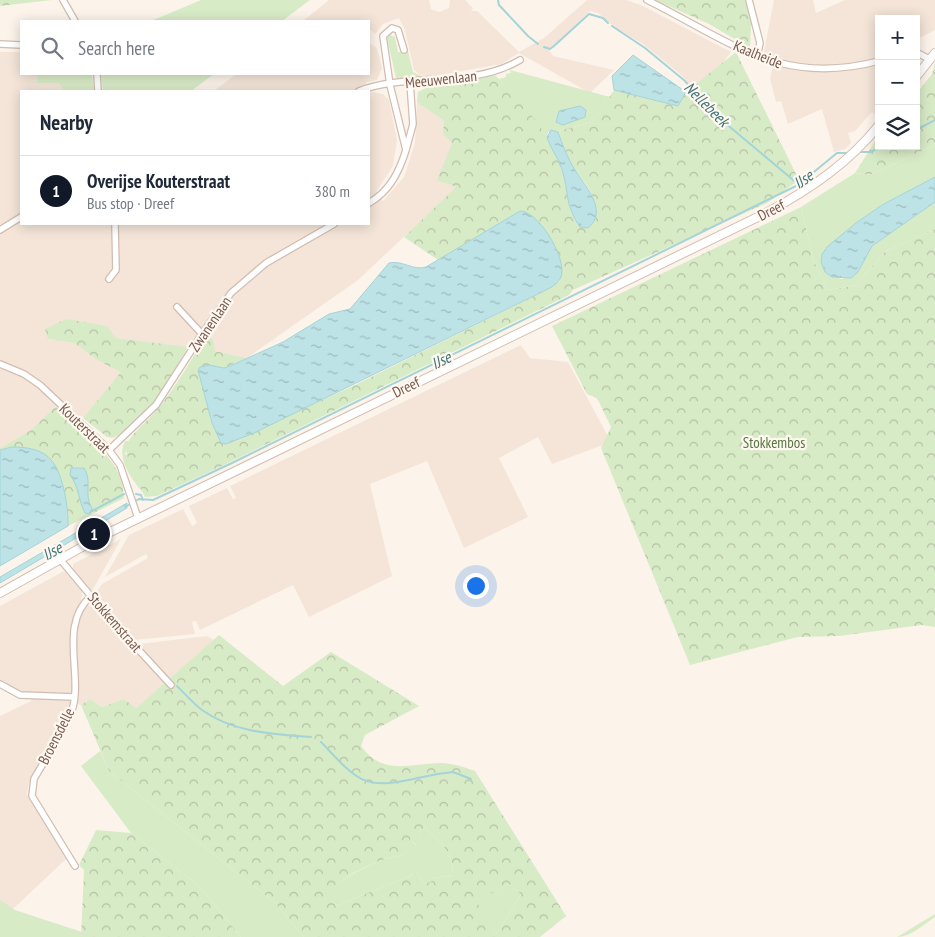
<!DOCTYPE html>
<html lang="en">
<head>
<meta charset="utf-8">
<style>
	:root { --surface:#fff; --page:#f6f6f7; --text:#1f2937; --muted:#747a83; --line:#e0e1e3; --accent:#111827 }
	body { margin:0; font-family:"PT Sans Narrow",sans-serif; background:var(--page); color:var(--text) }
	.controls { position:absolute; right:15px; top:15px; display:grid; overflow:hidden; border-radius:0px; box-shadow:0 2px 12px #0003 }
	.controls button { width:45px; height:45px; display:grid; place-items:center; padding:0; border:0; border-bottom:1px solid var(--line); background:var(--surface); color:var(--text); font:25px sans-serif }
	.you { position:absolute; left:475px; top:585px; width:18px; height:18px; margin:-12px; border:4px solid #fff; border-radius:50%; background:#1a73e8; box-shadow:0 0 0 8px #1a73e833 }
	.badge { display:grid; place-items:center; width:32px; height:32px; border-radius:50%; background:var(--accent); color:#fff; font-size:16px; font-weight:700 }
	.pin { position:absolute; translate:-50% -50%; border:2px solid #fff; box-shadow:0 1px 5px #0006 }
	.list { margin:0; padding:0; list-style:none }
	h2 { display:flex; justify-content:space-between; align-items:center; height:65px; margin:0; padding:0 20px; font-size:21px }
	h2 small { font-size:16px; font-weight:400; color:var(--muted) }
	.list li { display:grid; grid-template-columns:32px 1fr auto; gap:15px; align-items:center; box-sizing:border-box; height:70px; padding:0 20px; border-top:1px solid var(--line) }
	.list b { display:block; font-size:19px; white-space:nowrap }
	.list p { margin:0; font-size:16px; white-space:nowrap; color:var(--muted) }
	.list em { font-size:16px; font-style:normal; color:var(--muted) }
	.icon { flex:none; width:28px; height:28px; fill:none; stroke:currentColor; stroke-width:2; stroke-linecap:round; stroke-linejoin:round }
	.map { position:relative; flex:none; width:935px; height:937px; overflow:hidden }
	.search { position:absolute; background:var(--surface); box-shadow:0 2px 12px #0003; left:20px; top:20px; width:350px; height:55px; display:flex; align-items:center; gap:12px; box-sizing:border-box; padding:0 18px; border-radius:0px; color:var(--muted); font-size:19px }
	.panel { position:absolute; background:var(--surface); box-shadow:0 2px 12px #0003; left:20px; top:90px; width:350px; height:135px; border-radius:0px }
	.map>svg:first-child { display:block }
	.residential { fill:#f4e5d8 }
	.grass { fill:#d8ebc7 }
	.forest { fill:url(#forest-crowns); fill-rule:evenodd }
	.water { fill:url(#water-ripples); stroke:#a4d4d8 }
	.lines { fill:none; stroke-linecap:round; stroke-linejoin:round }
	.stream { stroke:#a4d4d8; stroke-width:2 }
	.minor-casing { stroke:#d1bdb1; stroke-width:8 }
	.secondary-casing { stroke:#d4bdaf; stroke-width:10 }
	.minor { stroke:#fff; stroke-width:5.5 }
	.secondary { stroke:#fff; stroke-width:8 }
	.labels { text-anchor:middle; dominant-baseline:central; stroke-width:4.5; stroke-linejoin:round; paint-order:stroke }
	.street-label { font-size:15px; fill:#77594d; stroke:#fff8f0 }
	.park-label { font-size:15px; fill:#557741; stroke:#fff8f0 }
	.water-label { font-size:16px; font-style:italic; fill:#40767c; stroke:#fff8f0 }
</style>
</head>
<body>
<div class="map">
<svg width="935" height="937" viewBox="0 0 935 937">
	<defs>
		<pattern id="forest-crowns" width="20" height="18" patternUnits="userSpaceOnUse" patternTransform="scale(1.25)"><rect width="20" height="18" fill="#d8ebc7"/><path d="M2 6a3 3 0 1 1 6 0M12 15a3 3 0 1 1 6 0" fill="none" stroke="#b4c1a4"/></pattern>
		<pattern id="water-ripples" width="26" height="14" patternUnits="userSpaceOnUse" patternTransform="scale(1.25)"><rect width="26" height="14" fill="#bde3e6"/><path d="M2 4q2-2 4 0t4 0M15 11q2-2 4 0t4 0" fill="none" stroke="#9ebbbd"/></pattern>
	</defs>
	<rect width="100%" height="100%" fill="#fcf4ea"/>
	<path class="residential" d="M329,0H429L431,9L439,12L449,8L450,0H465L473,8L471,11H477L519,52L544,38L587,0H626L643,6L731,52L699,94L680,74L643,44L613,26L598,13L590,11L549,50L553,56L614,70L590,93L519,53L501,64L429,77L420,75L414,70L405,30L399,18L383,24L375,34L371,30L369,31V21H303Z
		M774,0H813L816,13L845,0H935V30L916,40V19H879V111L876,115L872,112L855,131L848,133L851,143L845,149L834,152L822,109L788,124L781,101L776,102L770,78L775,58L764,52Z
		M369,43L377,48L382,68L377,80L366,82L367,91H214L236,74H369Z
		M0,52H21V74H38L36,83H59L64,91H21V224H369V93L373,92L383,94L389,100L397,140L393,166L376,192L383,201L404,177L415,143L417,102L444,121L452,143L457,187L358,280L247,358L215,351L204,341L197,349L116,338L48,339L74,343L97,360L122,372L83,418L56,406L31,430L0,448Z
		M521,345L530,358L568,362L611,442L552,464L538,437L499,458L528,517L464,548L427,461L370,484L392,576L309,617L293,585L200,630L196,621L192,622L195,634L134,640L139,644L207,636L214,640L135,709L124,699L102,707L90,699L81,705L70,702L68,714L29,783L27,795L67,858L13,909L0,904V716L31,701L33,693L15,691L0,681V606L64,571L82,591L81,601L89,606L93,603L101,612L105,607L95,595L102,584L148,558L146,554L105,577L129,535L183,509L192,526L197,523L189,506L227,488L233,499L236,498L230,486Z
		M121,539L92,591H91L73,571V564Z"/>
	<path class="grass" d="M201,0H310L282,21H151Z
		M390,35L395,37L398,52L408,51L413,72L423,77L401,80L396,78L387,38Z
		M510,70L610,97L592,122L561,130L559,134L557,132H548L547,137L499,79L506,77V74L511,73Z
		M38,74H92L94,91H64L59,83H36Z
		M101,74H214L191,91H103Z
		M935,145V177L882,205L856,223L828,246L826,273L842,279L858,272L872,246L935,202V229L886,251L854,286L827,290L813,259L801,207L855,173L870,175Z
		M125,441H129L125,454L128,456L142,492C131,478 116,458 125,441Z
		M100,751L109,771L274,902L304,937H241L199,886L131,833L81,766Z
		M425,827C441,843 453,851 453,875L434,878V880L425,884L417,873L336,906L327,890L356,872L381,860L403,855L416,845L410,839Z
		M509,884L521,894L497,934L475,901Z
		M0,900L15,910L82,932L81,937H0Z
		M935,914V917C923,925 911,937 897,937Z"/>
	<path class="forest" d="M0,0H52L0,6Z
		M655,0H752L750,48L709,24Z
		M736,52L799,180L767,203L573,290L569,295L220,467L157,496L145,497C139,486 128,462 126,450C125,438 146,423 153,414C175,390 189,362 207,335L213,340L215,351L247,358L224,368L209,365L198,370L212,423L226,444L355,385L552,287L560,281L561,266L555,248L474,239L438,260L404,237L456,187L437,180L452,143L443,134L444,121L417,102L418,92L435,83L495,75C522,103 553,135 563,174C567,188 567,201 572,215L594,202C591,188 583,181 576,171C569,161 562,146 559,134L561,130L592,122L614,90L678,106L686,92Z
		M935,63V145L870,175L855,173L879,135V146H916V94L932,74Z
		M801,207L813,259L827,290L854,286L886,251L935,229V627L922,625L839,636L798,637L690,665L601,448L611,427L597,398L587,394L552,326Z
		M66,319L107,326L116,338L188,347L159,397L124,432L113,438L107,437L83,418L121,372L97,360L74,343L48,339L45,329Z
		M56,406C77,425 111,452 121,479C123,484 123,492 124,498L68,526C70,502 61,483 52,461L12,447L0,450V448L31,430Z
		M219,635L283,686L331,652L419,706L365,735L361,746C383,776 408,764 440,763C452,763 464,767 475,771L566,916L540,937H304L274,902L109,771L81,705L90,699L102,707L124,699L136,708ZM425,827C441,843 453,851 453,875L434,878V880L425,884L417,873L336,906L328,890L355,872L381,860L403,855L416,846L410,839ZM509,884L521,894L497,934L476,901Z
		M96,830L131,833L199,886L241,937H81L84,870L79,865Z"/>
	<path class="water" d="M633,55L686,92L678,106L614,90L612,76Z
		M580,106L586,110L585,117L563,125L556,122L559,111Z
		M551,130L558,132C562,144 568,159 575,170C585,186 609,211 588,228L580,227C565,205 569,195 563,173C560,160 551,150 547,137Z
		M935,177V202L872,246L858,272L851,278L832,277L825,272L821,262L822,254L828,246L856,223L882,205Z
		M520,211C540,211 570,264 560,279C559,282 554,285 552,287L254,433L226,444L221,443L212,423L198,370L200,367L209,365L224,368L230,366L283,342L329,314L350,309L389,263C403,260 413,271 426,267Z
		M12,447C26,447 43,449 52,461C63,474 69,510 68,526L0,566V450Z
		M71,468H84C93,481 83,495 92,508L89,514L85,513C78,500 79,486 70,475Z
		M127,503V508L0,583V577Z"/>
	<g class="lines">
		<path class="stream" d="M498,0L499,5L528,36L538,44
			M612,26L645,48L685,81L706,107L798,184
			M544,47L550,49L554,46L589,14L603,18L608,23
			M916,130L935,120
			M859,152H871L882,146
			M136,494L141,495L143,500
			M125,507L139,499L153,500L232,463L798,185L837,153H849
			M92,511L124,494
			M177,686C185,694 193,703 202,710C234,733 274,734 311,737
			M321,742C332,753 342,766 355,775C380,794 418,775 446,773L453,772L471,779"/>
		<defs>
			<path id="minor" d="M63,0L75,21
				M647,0C730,41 780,87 879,61
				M749,0L760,43L757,57
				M0,44L21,45
				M404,50L398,30L392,28L383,36L390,85L406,150L413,124L410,83
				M916,52L929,59
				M97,74L98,91
				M359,91C408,72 471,89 520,60
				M369,203C390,191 399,172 406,150
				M0,230L21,217
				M109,279L116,270L115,224
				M177,307L202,334
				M0,364L24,374L40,385L109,450L120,465L138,518
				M109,450L156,405L202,334L231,293L266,263L334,224
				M59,558L111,620L171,685
				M0,684L20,695L74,697
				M75,866L32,796L34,779C44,761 68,725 73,707C82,672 59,624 91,596"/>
			<path id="secondary" d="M916,77L935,53
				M0,593L98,538L768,212C810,189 849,163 879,125"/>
		</defs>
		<use href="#minor" class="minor-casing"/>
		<use href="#secondary" class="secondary-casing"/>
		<use href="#minor" class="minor"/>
		<use href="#secondary" class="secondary"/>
	</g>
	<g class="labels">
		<g class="street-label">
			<text transform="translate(758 54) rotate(22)">Kaalheide</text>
			<text transform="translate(441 79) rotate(-6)">Meeuwenlaan</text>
			<text transform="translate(771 210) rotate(-27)">Dreef</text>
			<text transform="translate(210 324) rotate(-56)">Zwanenlaan</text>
			<text transform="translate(406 387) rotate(-26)">Dreef</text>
			<text transform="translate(85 428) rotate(44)">Kouterstraat</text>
			<text transform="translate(115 622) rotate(49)">Stokkemstraat</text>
			<text transform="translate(56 736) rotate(-63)">Broensdelle</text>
		</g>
		<g class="park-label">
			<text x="774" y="442">Stokkembos</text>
		</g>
		<g class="water-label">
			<text transform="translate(707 104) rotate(45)">Nellebeek</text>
			<text transform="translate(803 179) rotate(-35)">IJse</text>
			<text transform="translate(441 360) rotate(-26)">IJse</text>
			<text transform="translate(52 551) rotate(-30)">IJse</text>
		</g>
	</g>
</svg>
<div class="controls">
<button>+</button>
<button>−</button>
<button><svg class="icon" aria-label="layers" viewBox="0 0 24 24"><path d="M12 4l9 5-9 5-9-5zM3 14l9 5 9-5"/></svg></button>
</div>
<div class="you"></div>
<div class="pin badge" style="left:94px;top:534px">1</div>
<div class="search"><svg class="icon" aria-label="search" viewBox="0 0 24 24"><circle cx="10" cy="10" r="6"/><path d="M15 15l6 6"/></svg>Search here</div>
<section class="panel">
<h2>Nearby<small></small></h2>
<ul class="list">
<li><span class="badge">1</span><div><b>Overijse Kouterstraat</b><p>Bus stop · Dreef</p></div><em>380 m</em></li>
</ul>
</section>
</div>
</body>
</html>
